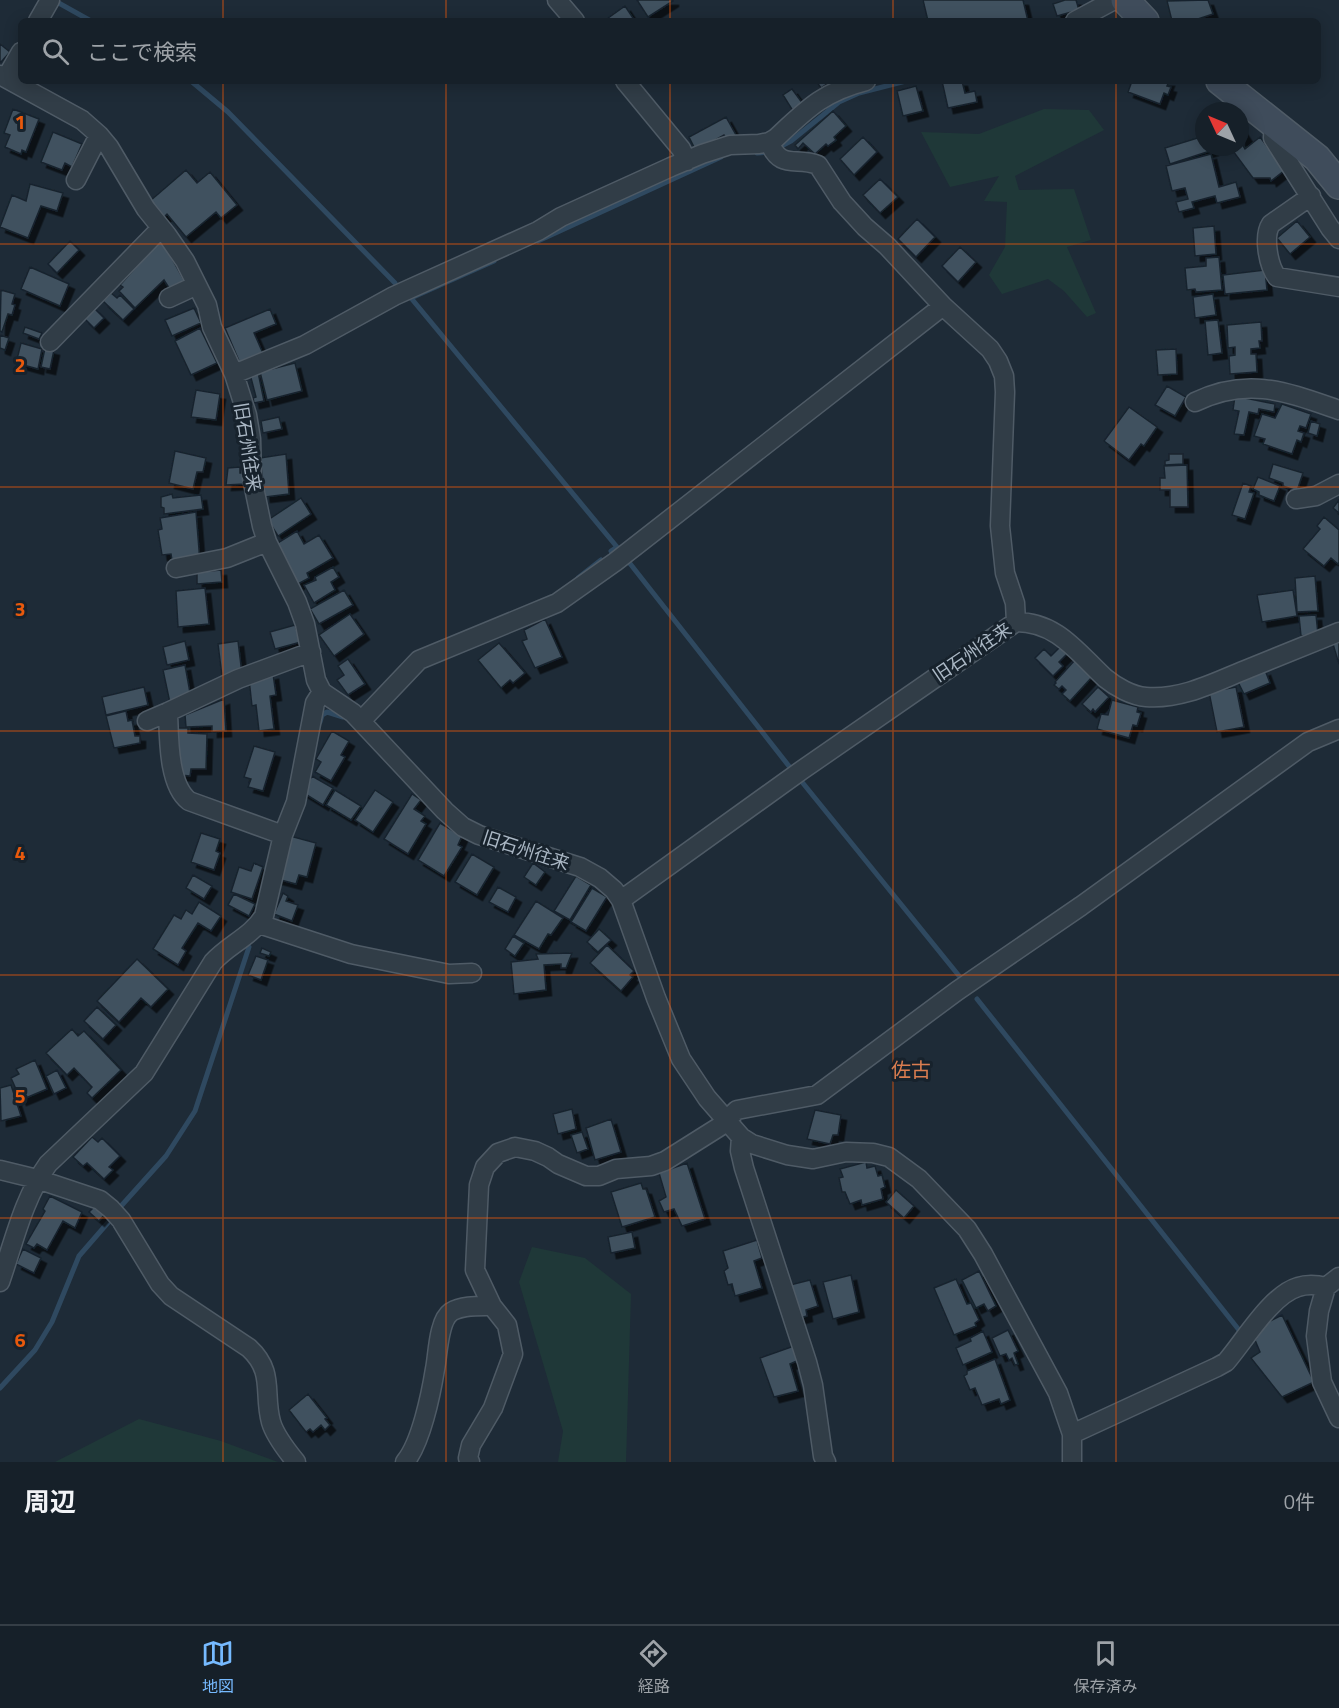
<!DOCTYPE html>
<html lang="ja">
<head>
<meta charset="utf-8">
<style>
	:root { --surface:#162029; --page:#232d35; --text:#f1f3f6; --muted:#9ea3a8; --line:#353e46; --accent:#76baff }
	body { margin:0; font-family:"Titillium Web","Noto Sans JP",sans-serif; background:var(--page); color:var(--text) }
	.compass { position:absolute; left:1195px; top:102px; width:54px; height:54px; border-radius:50%; background:var(--surface); box-shadow:0 3px 15px #0003; rotate:314deg }
	.list { margin:0; padding:0; list-style:none }
	h2 { display:flex; justify-content:space-between; align-items:center; height:78px; margin:0; padding:0 24px; font-size:26px }
	h2 small { font-size:20px; font-weight:400; color:var(--muted) }
	.icon { flex:none; width:33px; height:33px; fill:none; stroke:currentColor; stroke-width:2; stroke-linecap:round; stroke-linejoin:round }
	.map { position:relative; flex:none; width:1339px; height:1462px; overflow:hidden }
	.search { position:absolute; background:var(--surface); box-shadow:0 3px 15px #0003; left:18px; right:18px; top:18px; height:66px; display:flex; align-items:center; gap:15px; box-sizing:border-box; padding:0 21px; border-radius:9px; color:var(--muted); font-size:22px }
	.sheet { height:162px; background:var(--surface) }
	nav { display:flex; justify-content:space-around; align-items:center; box-sizing:border-box; height:84px; border-top:2px solid var(--line); background:var(--surface); font-size:16px; color:var(--muted) }
	nav a { display:grid; justify-items:center; gap:3px }
	nav .on { color:var(--accent) }
	.map>svg:first-child { display:block }
	.green { fill:#1f3838 }
	.lines { fill:none; stroke-linecap:round; stroke-linejoin:round }
	.stream { stroke:#2f4960; stroke-width:5 }
	.building { fill:#40515f; stroke:#19242e; stroke-width:1.5; filter:url(#shadow) }
	.minor-casing { stroke:#4f5b66; stroke-width:21 }
	.secondary-casing { stroke:#4f5b66; stroke-width:30 }
	.minor { stroke:#313d47; stroke-width:18 }
	.secondary { stroke:#3f4c5b; stroke-width:27 }
	.grid { fill:none; stroke:#e8590c; stroke-width:1.5; stroke-opacity:0.55 }
	.labels { text-anchor:middle; dominant-baseline:central; stroke-width:6; stroke-linejoin:round; paint-order:stroke }
	.street-label { font-size:18px; fill:#abb8c5; stroke:#17222c }
	.neighbourhood-label { font-size:20px; fill:#da7d50; stroke:#17222c }
	.grid-label { font-size:20px; text-anchor:middle; font-weight:bold; fill:#e8590c; stroke:#17222c; stroke-width:6; stroke-linejoin:round; paint-order:stroke }
</style>
</head>
<body>
<div class="map">
<svg width="1339" height="1462" viewBox="0 0 1339 1462">
	<defs>
		<filter id="shadow"><feDropShadow dx="5.5" dy="5.5" stdDeviation="0" flood-color="#0009"/></filter>
	</defs>
	<rect width="100%" height="100%" fill="#1e2b37"/>
	<path class="green" d="M1044,109L1089,110L1104,130L1015,176L1019,190L1074,189L1091,240L1067,247L1096,313L1087,317L1064,291L1048,279L1002,294L989,275L1005,247L1007,202L984,201L999,176L950,187L921,132L979,134Z
		M532,1247L585,1258L631,1294L626,1462H558L563,1431L519,1282Z
		M139,1419L221,1441L278,1462H55Z"/>
	<g class="lines">
		<path class="stream" d="M57,2L91,21
			M191,81L228,112L395,283
			M757,153L770,152L791,141L839,102L859,93L906,81
			M538,241L721,157
			M494,261L411,298L617,547L611,551
			M628,561L792,770
			M578,578L601,560
			M320,722L322,715L327,712L343,717
			M802,782L964,982
			M977,999L1239,1330
			M122,1205L166,1156L195,1111L249,947
			M0,1388L35,1350L52,1322L79,1256L112,1218"/>
	</g>
	<path class="building" d="M637,0H673V1L648,17Z
		M923,0H1023L1028,21H928Z
		M1065,0H1076L1079,10L1057,16L1053,4Z
		M1208,0L1213,14L1192,21H1172L1167,1Z
		M625,6L635,21H604Z
		M0,44L10,52L1,62H0Z
		M816,81H831L821,88Z
		M942,81H962L965,93L975,91L977,102L948,108Z
		M1132,81H1169L1167,86L1171,87L1168,95L1164,93L1160,104L1128,92Z
		M916,86L923,111L903,116L897,91Z
		M792,89L803,104L793,111L783,95Z
		M13,109L39,119L26,152L22,150L21,154L5,147L10,135L4,133Z
		M833,111L846,126L834,137L836,140L828,146L826,144L815,154L803,143L798,149L795,145Z
		M726,117L736,135L728,141L724,135L696,151L689,137Z
		M1240,126L1247,137L1240,141Z
		M53,132L82,144L72,167L65,163L62,170L41,162Z
		M1204,136V147H1212L1213,150L1170,164L1165,148Z
		M863,137L877,152L854,175L840,159Z
		M1260,137L1285,170L1271,181L1270,178H1253L1233,151L1242,144L1245,149Z
		M1211,154L1219,187L1236,182L1240,197L1217,203L1215,196L1192,202L1194,208L1179,212L1176,202L1188,199L1185,188L1172,191L1166,166Z
		M186,170L197,183L210,172L237,205L221,218L216,212L186,237L167,214L164,217L150,201Z
		M880,179L898,197L880,213L863,195Z
		M30,184L63,193L57,211L41,206L28,238L0,227L12,195L26,201Z
		M917,219L935,237L916,257L898,239Z
		M1297,221L1310,237L1290,254L1277,238Z
		M1214,226L1216,254L1195,256L1193,228Z
		M161,239L185,282L171,291L164,280L135,308L119,291L123,287L120,285Z
		M70,241L79,250L57,273L48,264Z
		M960,247L976,262L958,282L942,266Z
		M1219,257L1222,290L1196,292L1195,289L1187,290L1185,268L1206,266V258Z
		M30,267L69,284L60,306L21,289Z
		M1265,270L1267,290L1225,294L1223,275Z
		M1,290L15,294L12,304L15,305L12,315L8,314L2,332L0,331Z
		M111,293L117,298L120,295L134,309L123,320L103,301Z
		M1213,294L1216,315L1195,318L1193,297Z
		M94,308L104,318L94,328L84,318Z
		M194,308L201,323L172,336L165,320Z
		M270,309L276,324L254,333L265,358L242,368L225,328Z
		M1218,320L1222,353L1208,355L1205,321Z
		M1261,322L1262,341H1259L1260,348L1251,349V354H1256L1257,372L1230,374L1229,356L1235,355V347L1228,348L1227,325Z
		M25,327L42,333L39,339L23,333Z
		M200,328L217,363L191,375L175,341Z
		M0,335L9,338L5,350L0,348Z
		M21,343L42,349L38,369L16,363Z
		M45,348L54,350L50,369L41,367Z
		M1176,349L1177,374L1158,375L1156,350Z
		M295,363L302,391L267,400L260,372Z
		M258,372L264,401L254,403L253,398L256,397L250,374Z
		M1167,386L1186,397L1175,416L1155,405Z
		M196,390L220,394L216,420L191,417Z
		M1235,396L1275,404L1274,412L1259,409L1258,414L1249,412L1244,435L1234,434L1239,411L1233,410Z
		M1282,404L1311,414L1306,428L1300,426L1298,431L1304,433L1301,442L1297,440L1292,454L1263,444L1265,439L1254,436L1262,414L1275,418Z
		M1129,407L1157,427L1144,446L1141,444L1129,460L1104,441Z
		M279,417L282,429L263,433L261,421Z
		M1311,421L1320,424L1317,436L1308,433Z
		M175,451L206,458L203,472H197L193,489L169,483Z
		M286,454L289,494L265,497L260,458Z
		M1169,454H1183V464L1165,465V461L1169,460Z
		M1273,464L1303,473L1297,491L1283,486V483L1269,478Z
		M1187,465L1188,507H1170V490H1160V478H1165L1164,466Z
		M240,467V473H246L245,484L226,485L228,468Z
		M1258,477L1280,486L1274,501L1259,495V492L1253,489Z
		M1243,483L1251,486L1249,492L1254,493L1245,519L1232,515Z
		M172,494L173,498L201,495L203,509L164,514V508L161,507V497Z
		M301,498L311,514L278,536L268,520Z
		M1339,500V513L1333,508Z
		M196,512L200,562L173,566L171,554L162,555L158,530L162,529L160,518Z
		M1324,517L1339,530V562L1338,564L1331,558L1324,566L1303,549L1320,529L1317,526Z
		M297,531L304,544L319,535L333,558L307,573L309,578L298,584L276,544Z
		M333,567L339,577L331,582L335,590L314,603L304,585L316,580L315,577Z
		M221,570L222,582L197,584V572Z
		M1315,576L1318,611L1297,612L1295,578Z
		M205,588L209,624L178,627L176,591Z
		M344,590L353,605L319,624L310,609Z
		M1293,590L1297,616L1262,622L1257,595Z
		M350,614L364,634L334,656L319,635Z
		M1316,615L1318,634L1301,636L1299,616Z
		M545,619L562,657L535,668L522,641L527,639L524,630Z
		M295,625L301,642L275,649L270,632Z
		M185,641L189,660L167,665L163,647Z
		M238,641L242,674L222,676L218,644Z
		M1339,642V664L1333,644Z
		M499,643L525,673L513,683L510,680L501,688L478,660Z
		M1060,647L1067,654L1059,662L1063,666L1053,676L1035,658L1044,649L1051,656Z
		M348,659L365,684L348,695L337,680L344,675L338,666Z
		M1075,660L1092,677L1070,701L1062,694L1066,690L1062,686L1059,689L1054,685L1056,683L1055,682Z
		M185,665L191,698L170,703L163,670Z
		M1265,670L1270,683L1244,694L1238,682Z
		M273,674L276,695L270,696L274,729L259,731L256,705L252,706L249,679Z
		M144,687L148,705L106,715L102,697Z
		M1098,687L1109,697L1095,712L1093,709L1091,712L1082,704Z
		M1236,687L1244,727L1217,732L1209,692Z
		M224,699L226,731L212,732V726L186,727L185,715Z
		M1112,700L1138,707L1137,712L1141,713L1137,726L1133,725L1129,738L1097,729L1101,714L1108,715Z
		M126,711L128,721L132,720L135,736H140V743L114,748L106,716Z
		M178,728H188V733L207,734L206,769H191L190,776L180,775L176,761Z
		M332,731L349,741L341,755L345,757L331,781L315,772L321,762L316,759Z
		M254,746L275,752L263,791L248,787L251,779L244,777Z
		M312,776L333,788L323,805L302,792Z
		M335,790L361,806L351,820L326,805Z
		M375,790L393,802L373,832L355,820Z
		M412,794L421,800L414,809L425,816L421,821L426,824L408,854L384,839Z
		M440,823L462,836L458,845L462,847L444,876L418,860Z
		M201,833L220,839L216,851L220,853L214,870L191,862Z
		M290,836L316,843L307,877L299,875L296,884L277,879Z
		M472,854L494,867L477,895L455,882Z
		M254,863L263,867L252,899L231,892L239,867L251,871Z
		M533,863L545,872L536,885L524,877Z
		M193,875L212,886L204,899L186,888Z
		M576,876L591,885L570,920L554,911Z
		M498,887L516,897L508,912L489,902Z
		M592,888L607,897L586,931L571,922Z
		M283,893L288,896L286,901L298,905L292,921L274,914Z
		M234,894L255,904L249,916L228,905Z
		M536,901L563,918L551,935L548,934L539,949L514,935Z
		M199,902L221,916L211,931L198,923L182,948L186,951L178,965L153,949L174,915L181,919L186,910L192,914Z
		M599,929L611,940L598,952L587,942Z
		M513,936L524,943L515,956L505,949Z
		M607,945L634,971L630,975L633,977L621,991L590,963Z
		M262,948L271,952L269,956L260,953Z
		M572,953L566,968H561V964L544,965L546,990L514,994L511,962L538,959L536,954Z
		M256,956L268,960L261,980L248,975Z
		M137,959L168,989L151,1007L141,998L119,1022L97,1001Z
		M97,1007L116,1025L103,1039L84,1021Z
		M72,1029L78,1036L84,1031L121,1070L92,1098L87,1093L92,1087L74,1068L67,1075L46,1053Z
		M35,1060L47,1089L21,1100L11,1078L19,1074L16,1069Z
		M57,1070L66,1088L54,1094L46,1076Z
		M11,1085L21,1116L1,1121L0,1088Z
		M572,1109L576,1129L558,1134L553,1114Z
		M815,1110L841,1115L838,1135H833L830,1144L807,1139Z
		M611,1119L621,1152L595,1160L586,1128Z
		M582,1132L588,1149L577,1153L571,1135Z
		M92,1137L98,1142L102,1138L120,1156L109,1167L113,1170L104,1179L87,1163L83,1166L73,1157Z
		M866,1162L867,1168L875,1166L878,1176L882,1175L885,1187L881,1189L883,1199L862,1205L861,1200L850,1204L845,1192H842L839,1178L843,1177L840,1169Z
		M687,1163L705,1219L682,1226L674,1209L664,1212L659,1201L666,1197L659,1173Z
		M641,1183L643,1189H646L655,1217L622,1227L611,1192Z
		M896,1190L914,1206L904,1218L886,1202Z
		M50,1196L82,1212L75,1228L63,1221L47,1250L37,1244L34,1248L26,1244L45,1211L43,1209Z
		M96,1205L105,1214L99,1221L89,1212Z
		M632,1232L635,1248L611,1253L608,1237Z
		M757,1240L762,1258L754,1261L762,1288L735,1296L732,1284L728,1285L724,1271L728,1268L723,1251Z
		M23,1249L41,1258L34,1273L16,1264Z
		M979,1271L996,1306L988,1311L984,1304L976,1308L962,1280Z
		M851,1275L859,1312L833,1319L823,1282Z
		M956,1279L967,1304L971,1303L979,1320L975,1323L976,1326L954,1335L934,1288Z
		M810,1280L818,1306L806,1310L807,1316L796,1319L786,1286Z
		M1282,1315L1314,1382L1282,1397L1251,1358L1260,1352L1255,1340L1268,1322Z
		M1008,1330L1018,1351L1014,1353L1018,1364L1015,1365L1012,1358L1009,1360L1006,1354L1000,1356L992,1338Z
		M983,1331L992,1352L963,1365L956,1348L971,1341L970,1338Z
		M794,1346L799,1360L790,1364L798,1391L774,1397L760,1358Z
		M995,1359L1010,1400L1001,1404L999,1399L982,1405L975,1388L970,1390L964,1376L967,1374V1371Z
		M308,1394L327,1418L325,1419L330,1425L325,1430L321,1425L313,1432L310,1429L306,1432L289,1410Z"/>
	<g class="lines">
		<defs>
			<path id="minor" d="M557,0L575,21
				M38,21L50,0
				M1075,21L1114,0
				M0,75L82,120L99,135L109,147L146,209L167,235L185,261L207,305L212,327L234,374L247,415L251,439L252,478L262,526L267,542L297,602L305,624L316,680L322,692L353,713L445,811L463,827L479,835L580,867L600,878L614,890L621,900L656,998L681,1059L707,1098L741,1137L752,1144L787,1155L813,1159L846,1152L873,1153L889,1157L919,1179L967,1229L983,1254L1058,1393L1072,1434V1462
				M6,78L21,52
				M625,81L681,149L687,161
				M1274,123L1273,138L1330,228L1339,239
				M769,142C781,171 796,156 818,165L842,202L865,227L887,246L943,306L990,349L998,361L1004,376L1005,392L1000,526L1005,573L1015,603L1016,622
				M76,180L99,135
				M1311,196L1271,224C1263,236 1268,265 1277,277L1339,287
				M169,298L197,285
				M50,342L161,228
				M234,374L305,345L394,296L538,231L561,217L671,167L702,154L730,145L759,144L769,142L776,138C807,109 823,92 866,81
				M1195,402C1248,376 1287,392 1339,410
				M1296,499L1316,496L1339,484
				M176,568L227,558L267,542
				M147,721L168,712
				M361,721L419,660L557,603L615,562L943,306
				M283,835L189,801C168,785 169,737 168,712L238,679L311,652
				M621,900L802,770L1016,622C1057,622 1077,652 1105,678C1116,687 1132,696 1146,697C1183,700 1217,681 1250,668C1280,656 1310,644 1339,632
				M259,924L351,954L449,974L472,973
				M741,1137L740,1151L744,1168L807,1362L813,1385L823,1456L826,1462
				M0,1170L37,1179L100,1200L111,1209L121,1220L160,1284L171,1296L249,1348C275,1372 263,1393 271,1422C275,1436 287,1451 296,1462
				M1339,1277L1326,1287L1319,1311L1316,1336L1322,1382L1339,1418
				M0,1282C14,1242 23,1199 48,1164L144,1073L213,962C228,945 252,936 264,916L283,835L296,802L315,703L322,692
				M1072,1434L1217,1367L1226,1362C1245,1340 1271,1295 1298,1287C1307,1284 1318,1285 1326,1287
				M405,1462C421,1443 431,1394 435,1369C438,1355 438,1321 451,1312C462,1305 479,1306 492,1306
				M470,1462L468,1458L471,1445L493,1408L513,1354L507,1325L492,1306L475,1270L479,1185L485,1167L498,1153L515,1147L535,1151L548,1157L558,1164L586,1176H599L616,1169L651,1166L665,1161L719,1127L737,1110L817,1095L957,991L1081,906L1308,742L1339,729"/>
			<path id="secondary" d="M1125,0L1145,21
				M1220,81L1317,158L1339,185"/>
		</defs>
		<use href="#minor" class="minor-casing"/>
		<use href="#secondary" class="secondary-casing"/>
		<use href="#minor" class="minor"/>
		<use href="#secondary" class="secondary"/>
	</g>
	<path class="grid" d="M223,0V21M446,0V21M670,0V21M893,0V21M1116,0V21M223,81V1462M446,81V1462M670,81V1462M893,81V1462M1116,81V1462M0,244H1339M0,487H1339M0,731H1339M0,975H1339M0,1218H1339"/>
	<g class="labels">
		<g class="street-label">
			<text transform="translate(248 447) rotate(81)">旧石州往来</text>
			<text transform="translate(972 652) rotate(-34)">旧石州往来</text>
			<text transform="translate(526 850) rotate(18)">旧石州往来</text>
		</g>
		<g class="neighbourhood-label">
			<text x="911" y="1069">佐古</text>
		</g>
	</g>
	<g class="grid-label">
		<text x="20" y="129">1</text>
		<text x="20" y="372">2</text>
		<text x="20" y="616">3</text>
		<text x="20" y="860">4</text>
		<text x="20" y="1103">5</text>
		<text x="20" y="1347">6</text>
	</g>
</svg>
<svg class="compass" viewBox="-18 -18 36 36"><path d="M0-13l5 13h-10z" fill="#e53935"/><path d="M0 13l5-13h-10z" fill="#9ea3a8"/></svg>
<div class="search"><svg class="icon" aria-label="search" viewBox="0 0 24 24"><circle cx="10" cy="10" r="6"/><path d="M15 15l6 6"/></svg>ここで検索</div>
</div>
<section class="sheet">
<h2>周辺<small>0件</small></h2>
<ul class="list">
</ul>
</section>
<nav>
<a class="on"><svg class="icon" aria-label="map" viewBox="0 0 24 24"><path d="M3 6l6-2 6 2 6-2v14l-6 2-6-2-6 2zM9 4v14M15 6v14"/></svg>地図</a>
<a><svg class="icon" aria-label="directions" viewBox="0 0 24 24"><path d="M12 3l9 9-9 9-9-9zM9 14v-3h6M13 9l2 2-2 2"/></svg>経路</a>
<a><svg class="icon" aria-label="saved" viewBox="0 0 24 24"><path d="M7 4h10v16l-5-4-5 4z"/></svg>保存済み</a>
</nav>
</body>
</html>
